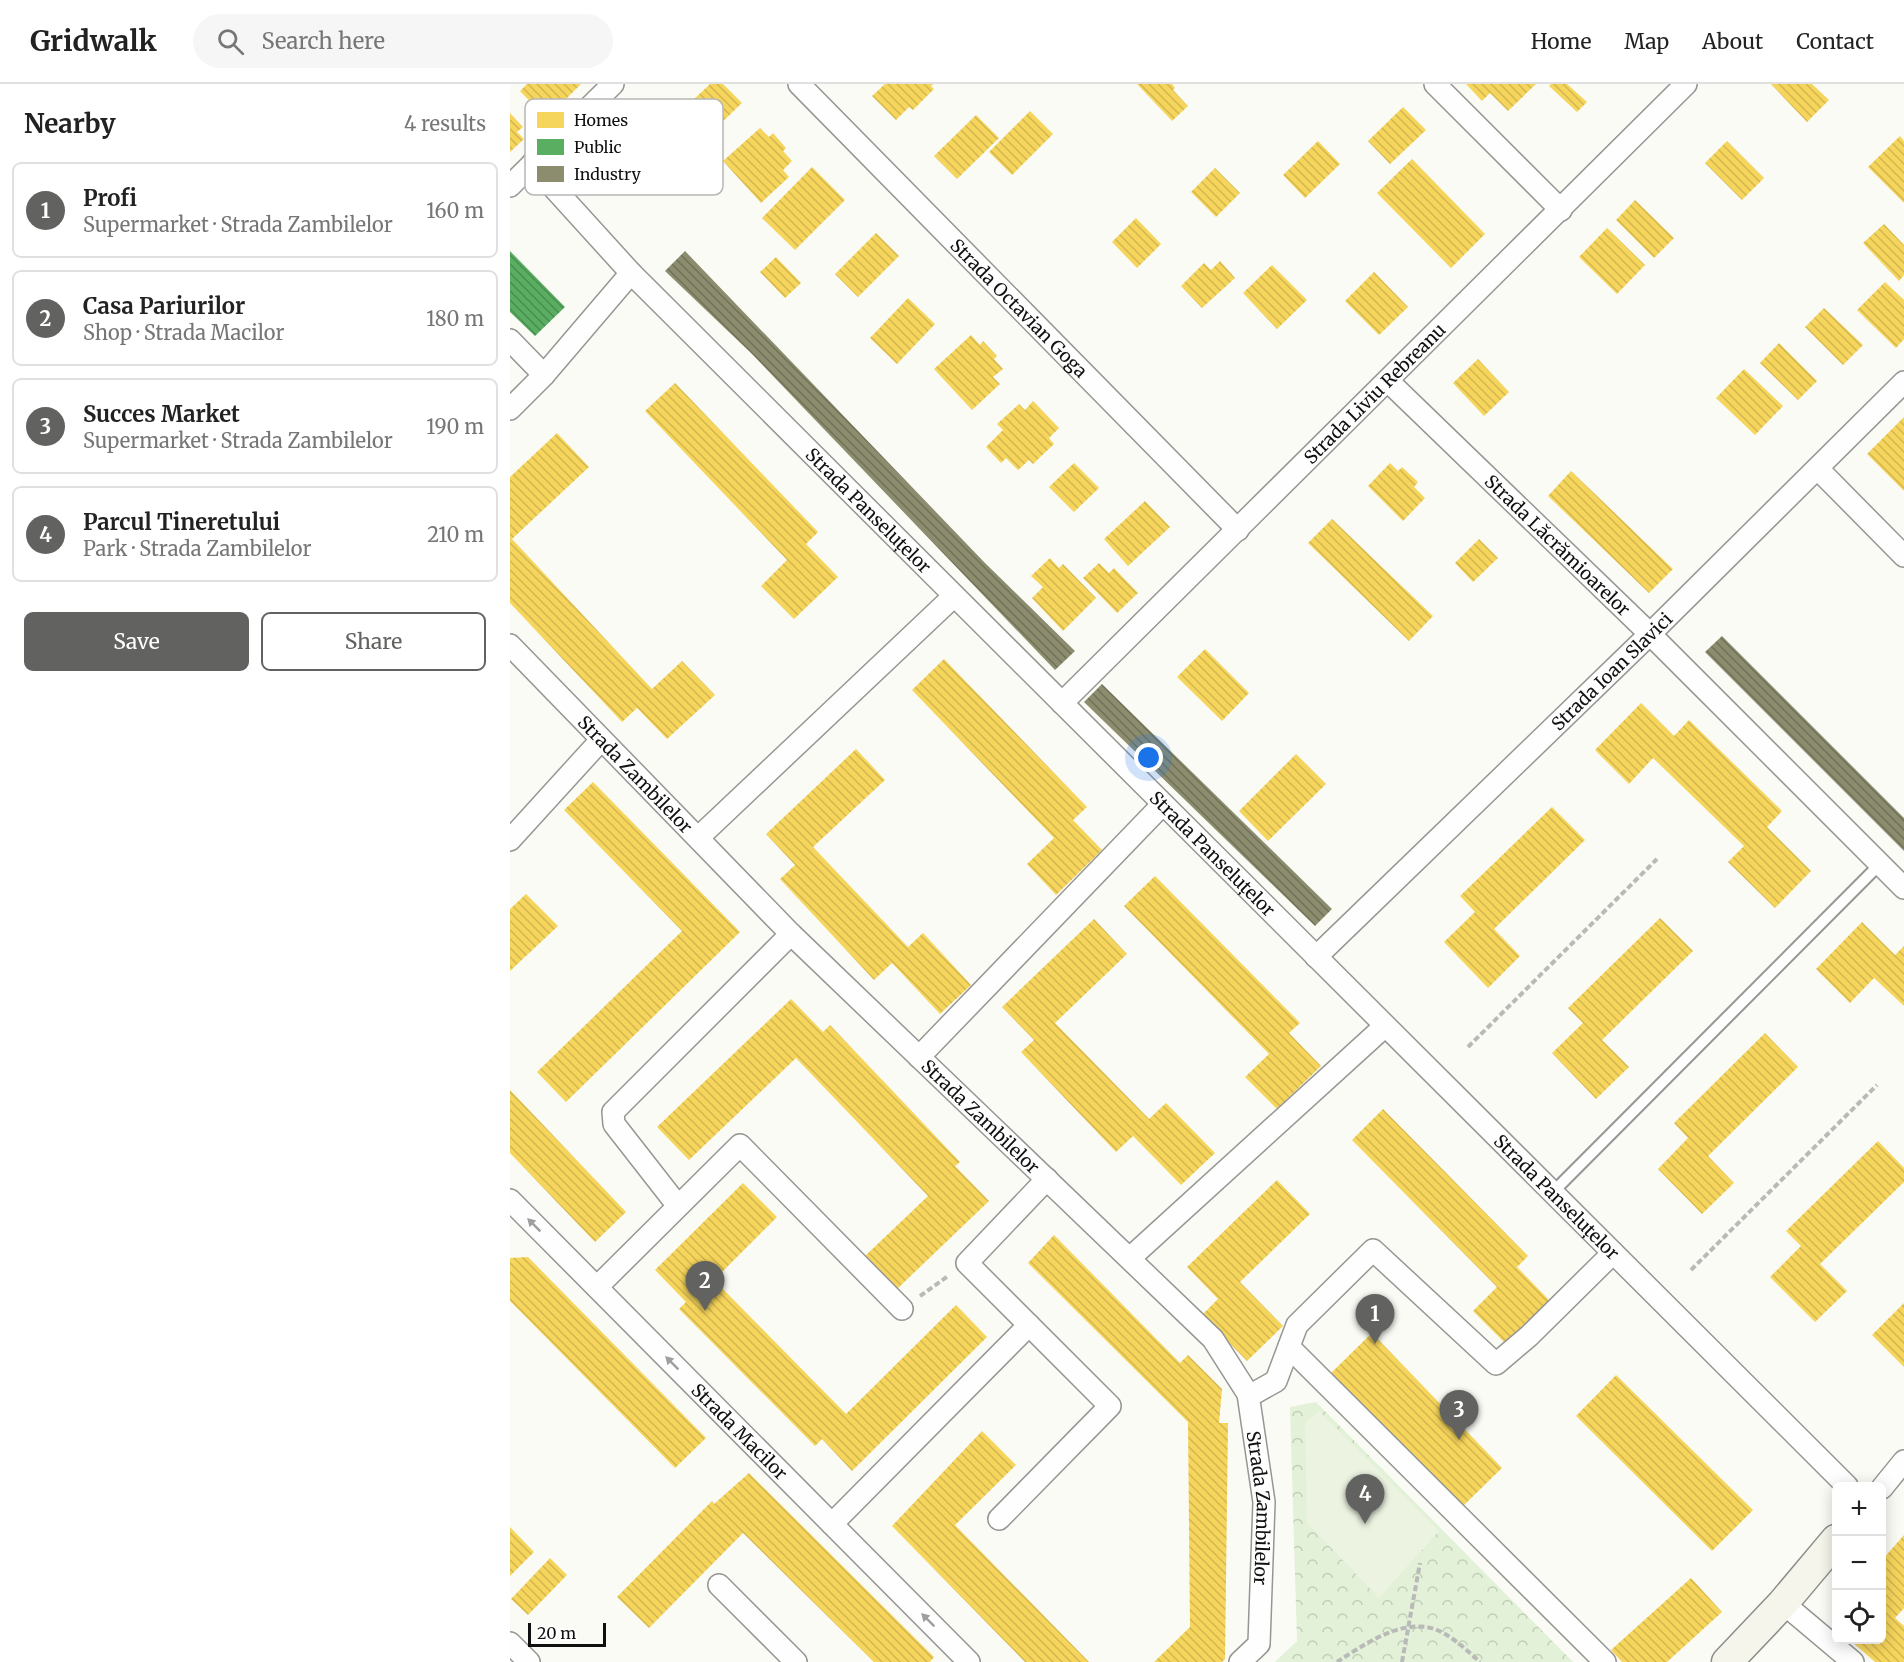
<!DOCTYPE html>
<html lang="en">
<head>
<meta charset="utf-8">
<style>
	:root { --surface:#fff; --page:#f6f6f6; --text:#222; --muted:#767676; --line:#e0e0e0; --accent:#626260 }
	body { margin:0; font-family:Merriweather,serif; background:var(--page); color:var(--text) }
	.controls { position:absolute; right:18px; bottom:18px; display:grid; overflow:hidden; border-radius:9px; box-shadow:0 3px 15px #0003 }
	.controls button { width:54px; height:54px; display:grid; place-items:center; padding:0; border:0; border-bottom:2px solid var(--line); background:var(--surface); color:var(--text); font:30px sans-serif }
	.scale { position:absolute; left:18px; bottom:15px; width:78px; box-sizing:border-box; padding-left:6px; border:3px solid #101010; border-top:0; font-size:16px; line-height:21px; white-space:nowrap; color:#101010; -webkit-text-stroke:4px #fff; paint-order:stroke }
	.you { position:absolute; left:639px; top:674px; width:21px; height:21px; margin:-15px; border:4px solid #fff; border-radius:50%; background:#1a73e8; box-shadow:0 0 0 9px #1a73e833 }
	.badge { display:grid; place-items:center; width:39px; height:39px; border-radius:50%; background:var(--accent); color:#fff; font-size:20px; font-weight:700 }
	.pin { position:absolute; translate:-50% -50px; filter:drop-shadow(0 2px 3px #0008) }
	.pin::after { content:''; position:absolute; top:32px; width:21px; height:18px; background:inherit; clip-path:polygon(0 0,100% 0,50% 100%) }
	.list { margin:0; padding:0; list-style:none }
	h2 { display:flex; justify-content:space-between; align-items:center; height:78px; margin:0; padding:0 24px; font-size:26px }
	h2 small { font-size:20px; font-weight:400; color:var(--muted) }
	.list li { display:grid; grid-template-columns:39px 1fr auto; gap:18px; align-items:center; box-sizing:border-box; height:96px; margin:0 12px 12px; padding:0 12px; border:2px solid var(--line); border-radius:9px }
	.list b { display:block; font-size:22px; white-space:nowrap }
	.list p { margin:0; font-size:20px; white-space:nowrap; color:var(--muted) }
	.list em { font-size:20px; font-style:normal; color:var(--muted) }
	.actions { display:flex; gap:12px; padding:18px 24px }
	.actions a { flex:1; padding:14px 0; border:2px solid var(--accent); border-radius:9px; text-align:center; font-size:21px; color:var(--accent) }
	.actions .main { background:var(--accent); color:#fff }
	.icon { flex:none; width:33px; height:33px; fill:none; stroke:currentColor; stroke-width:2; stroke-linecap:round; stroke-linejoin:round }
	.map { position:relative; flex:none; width:1394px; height:1578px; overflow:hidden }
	header { display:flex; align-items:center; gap:36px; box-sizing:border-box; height:84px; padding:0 30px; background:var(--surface); border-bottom:2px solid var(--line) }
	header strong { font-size:28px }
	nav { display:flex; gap:33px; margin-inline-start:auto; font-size:21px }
	.search { width:420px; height:54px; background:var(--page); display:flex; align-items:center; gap:15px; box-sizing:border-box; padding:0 21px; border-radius:33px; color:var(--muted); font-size:22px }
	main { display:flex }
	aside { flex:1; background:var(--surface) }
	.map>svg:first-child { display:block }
	.park { fill:url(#park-crowns) }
	.pitch { fill:#ecf4e1 }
	.homes { fill:url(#homes-back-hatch) }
	.public { fill:url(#public-back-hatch) }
	.industry { fill:url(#industry-back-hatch) }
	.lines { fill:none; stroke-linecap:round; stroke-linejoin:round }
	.lane-casing { stroke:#969694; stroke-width:14 }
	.street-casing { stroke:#969694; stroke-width:24 }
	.secondary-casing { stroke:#8c8c8a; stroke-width:33 }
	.path { stroke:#b9b9b8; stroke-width:4; stroke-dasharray:6 3; stroke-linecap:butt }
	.lane { stroke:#fefefe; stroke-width:10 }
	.street { stroke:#fefefe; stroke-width:21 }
	.secondary { stroke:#f5f5eb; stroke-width:30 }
	.oneway { fill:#9f9f9f }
	.labels { text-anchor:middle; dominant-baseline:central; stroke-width:6; stroke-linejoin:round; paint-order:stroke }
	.street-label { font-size:18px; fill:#101010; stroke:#fff }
	.key { fill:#fff; stroke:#b7b7b7; stroke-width:1.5 }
	.key-label { font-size:16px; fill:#101010 }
</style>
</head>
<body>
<header>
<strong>Gridwalk</strong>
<div class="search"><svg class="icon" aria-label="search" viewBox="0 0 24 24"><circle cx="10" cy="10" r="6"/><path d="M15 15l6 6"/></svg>Search here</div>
<nav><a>Home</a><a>Map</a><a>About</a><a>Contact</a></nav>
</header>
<main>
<aside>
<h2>Nearby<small>4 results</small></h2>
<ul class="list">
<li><span class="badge">1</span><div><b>Profi</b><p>Supermarket · Strada Zambilelor</p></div><em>160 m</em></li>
<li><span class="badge">2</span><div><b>Casa Pariurilor</b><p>Shop · Strada Macilor</p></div><em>180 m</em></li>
<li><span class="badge">3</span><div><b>Succes Market</b><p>Supermarket · Strada Zambilelor</p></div><em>190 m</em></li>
<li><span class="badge">4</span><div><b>Parcul Tineretului</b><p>Park · Strada Zambilelor</p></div><em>210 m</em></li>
</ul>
<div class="actions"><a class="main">Save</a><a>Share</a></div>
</aside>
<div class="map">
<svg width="1394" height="1578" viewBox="0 0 1394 1578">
	<defs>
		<pattern id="park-crowns" width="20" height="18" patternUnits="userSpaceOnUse" patternTransform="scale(1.5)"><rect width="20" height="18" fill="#e2f1d7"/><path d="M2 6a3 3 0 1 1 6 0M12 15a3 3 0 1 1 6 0" fill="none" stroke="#c1ceb8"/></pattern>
		<pattern id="homes-back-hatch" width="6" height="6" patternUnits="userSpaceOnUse" patternTransform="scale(1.5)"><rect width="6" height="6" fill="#f6d55c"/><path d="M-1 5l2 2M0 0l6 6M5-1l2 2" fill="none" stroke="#d2b64f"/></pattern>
		<pattern id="public-back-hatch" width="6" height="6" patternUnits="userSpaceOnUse" patternTransform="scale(1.5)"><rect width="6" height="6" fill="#5aae61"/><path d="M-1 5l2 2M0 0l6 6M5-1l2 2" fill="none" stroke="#498c4f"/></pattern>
		<pattern id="industry-back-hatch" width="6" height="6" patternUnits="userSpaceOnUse" patternTransform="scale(1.5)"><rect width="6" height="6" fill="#8c8c6e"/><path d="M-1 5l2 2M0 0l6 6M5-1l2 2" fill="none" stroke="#717159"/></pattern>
	</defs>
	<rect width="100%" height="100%" fill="#fbfbf6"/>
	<path class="park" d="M806,1318L1063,1578H765L787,1557L780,1323Z"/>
	<path class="pitch" d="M809,1327L929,1447L869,1514L797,1439L795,1339Z"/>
	<path class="homes" d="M17,0H71L52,19L49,16L33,31L10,7Z
		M200,0H213L232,19L207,43L182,17Z
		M375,0H423L421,2L424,5L403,26L399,23L386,36L362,12Z
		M627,0H662L665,4L663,6L678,22L662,37Z
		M956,0H1026L998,27L980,9L972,17Z
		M1041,0H1057L1077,18L1067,28L1039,2Z
		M1261,0H1302L1319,16L1297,38Z
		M893,23L916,46L880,80L858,57Z
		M520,27L543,50L502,91L479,68Z
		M0,29L13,43L7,48L14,55L0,68Z
		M466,31L489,54L447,95L424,72Z
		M250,44L259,53L263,49L276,64L273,67L282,77L273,86L279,93L251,119L213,77Z
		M1390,52L1394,57V119L1358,83Z
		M808,57L830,80L795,114L773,91Z
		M1217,57L1254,94L1232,116L1195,79Z
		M902,75L975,150L941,184L867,109Z
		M302,83L335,116L285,166L252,134Z
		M705,84L730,109L706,133L681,108Z
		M1125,116L1164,154L1144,174L1106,136Z
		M626,134L651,160L627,184L602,158Z
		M1374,140L1394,161V191L1389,197L1353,159Z
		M1097,144L1135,181L1107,210L1069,173Z
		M366,149L389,172L348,213L325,190Z
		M266,173L291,199L275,214L250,188Z
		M710,177L725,194L692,224L671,202L694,179L701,186Z
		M762,181L797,216L767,245L733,209Z
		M864,188L898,223L869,251L835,217Z
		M1375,198L1394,216V255L1386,264L1347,226Z
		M398,214L425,240L387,280L360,254Z
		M1314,224L1353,261L1333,281L1295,243Z
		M461,251L470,261L473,257L487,272L484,275L493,285L483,293L490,300L462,326L424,285Z
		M1269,259L1307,297L1288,316L1250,279Z
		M968,275L999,308L974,332L943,299Z
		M1234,285L1273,322L1245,351L1206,314Z
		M165,299L308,448L296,460L328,493L284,535L251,502L277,476L135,327Z
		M523,317L549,344L539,354L544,360L523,380L519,376L508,386L496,374L491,379L476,363L493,346L487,340L509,320L515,326Z
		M1394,333V407L1357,370Z
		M47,349L79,383L2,455L142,605L172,577L205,611L157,655L127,624L112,638L0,519V393Z
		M564,379L589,404L564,428L539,403Z
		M880,379L888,387L892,383L908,398L904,403L915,414L893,437L858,402Z
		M1061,387L1163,485L1139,509L1038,412Z
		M635,417L660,443L618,482L594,455Z
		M822,435L923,532L899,557L798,459Z
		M969,455L988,474L963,498L945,479Z
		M540,474L549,484L553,480L586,514L553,547L522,514L533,503L521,492Z
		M589,479L599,489L604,484L628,509L607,529L573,494Z
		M695,565L739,609L712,637L667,593Z
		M434,575L577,723L563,736L592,766L546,811L517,780L544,754L402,606Z
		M1131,619L1164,652L1179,636L1272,727L1257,743L1301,787L1265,824L1218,778L1234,762L1143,674L1119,700L1085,666Z
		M346,665L375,696L303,763L398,863L413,849L461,901L430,930L382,879L364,896L270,795L285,781L256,750Z
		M786,670L816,700L758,757L729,727Z
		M83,698L230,848L56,1018L27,988L172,847L54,726Z
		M1042,723L1075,756L984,845L1010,872L978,904L934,858L965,828L950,812Z
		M645,792L790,939L779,949L811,982L767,1025L735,993L759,970L614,822Z
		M16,810L48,842L0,887V825Z
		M1150,834L1183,867L1092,956L1119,983L1086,1015L1042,969L1073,939L1058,924Z
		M584,835L617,870L545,939L639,1035L656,1019L705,1069L671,1101L623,1052L606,1068L511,968L524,956L492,923Z
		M1352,838L1385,871L1394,862V922L1364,894L1340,919L1306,885Z
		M281,915L313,948L320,941L450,1078L445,1082L479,1117L387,1205L355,1172L418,1112L286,974L179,1076L147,1043Z
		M1255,949L1288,983L1198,1072L1224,1099L1192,1130L1148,1085L1178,1054L1164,1039Z
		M0,1006L116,1128L85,1158L0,1069Z
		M873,1025L1018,1172L1007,1183L1039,1216L995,1259L963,1227L987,1203L842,1056Z
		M1368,1057L1394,1084V1098L1310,1180L1337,1207L1305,1238L1260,1193L1291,1162L1276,1147Z
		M767,1096L800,1130L730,1198L773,1242L737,1277L692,1231L708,1215L677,1183Z
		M233,1099L267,1133L204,1196L336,1330L446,1221L477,1253L342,1387L312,1355L305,1362L169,1225L176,1218L145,1186Z
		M544,1151L670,1279L678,1271L712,1305L709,1339H718L715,1575L712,1578H644L680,1543L678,1338L518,1179Z
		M18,1173L196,1354L165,1384L0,1217V1174Z
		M1394,1219V1283L1362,1251Z
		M862,1249L992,1384L952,1423L821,1289Z
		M1106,1291L1243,1426L1202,1467L1066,1332Z
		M472,1347L506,1381L445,1441L579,1578H515L382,1442Z
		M239,1389L424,1573L420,1578H364L233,1449L139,1544L107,1513L202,1417L204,1420Z
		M0,1443L24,1468L0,1492Z
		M1394,1451V1524L1385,1534L1394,1542V1578H1365L1340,1556H1372V1476Z
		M40,1474L57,1491L18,1531L1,1515Z
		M1181,1494L1212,1528L1157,1578H1112L1101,1566Z"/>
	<path class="public" d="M0,167L55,223L25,252L0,228Z"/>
	<path class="industry" d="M175,167L475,479L565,567L545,586L241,269L155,187Z
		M1212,552L1394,734V767L1195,568Z
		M592,600L822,825L805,842L574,618Z"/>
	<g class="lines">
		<defs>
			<path id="lane" d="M1042,1109L1370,780"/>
			<g id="street">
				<path id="s1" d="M289,0L728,446"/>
				<path d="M925,0L1051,126"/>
				<path id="s2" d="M22,80L121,189L1337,1402"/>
				<path d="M0,102L103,0"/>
				<path d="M0,256L34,291"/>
				<path id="s3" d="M878,297L1140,550L1394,804"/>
				<path d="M0,325L34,291L121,189"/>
				<path d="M1308,385L1394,472"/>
				<path id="s4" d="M0,561L281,850L703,1255L738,1310L754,1418L749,1560L730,1578"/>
				<path id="s5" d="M552,619L1176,0"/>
				<path d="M189,753L444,512"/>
				<path d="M0,756L91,656"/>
				<path id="s6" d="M806,873L1140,550L1394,298"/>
				<path d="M409,973L653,720"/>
				<path id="s7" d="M0,1116L459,1578"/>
				<path d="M168,1122L104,1040L103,1028L281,850"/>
				<path d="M620,1174L875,942"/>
				<path d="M87,1203L230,1061L392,1225"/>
				<path d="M779,1263L1095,1578"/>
				<path d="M738,1310L741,1311L766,1297L787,1241L863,1166L986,1280L1019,1252L1103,1169"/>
				<path d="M1372,1404L1394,1377"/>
				<path d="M489,1435L600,1322L457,1179L537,1095"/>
				<path d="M322,1440L519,1241"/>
				<path d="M209,1501L286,1578"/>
				<path d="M1273,1519L1343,1578"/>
				<path d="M0,1559L19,1578"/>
			</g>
			<path id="secondary" d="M1217,1578L1273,1519L1326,1456"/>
		</defs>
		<use href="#lane" class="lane-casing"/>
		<use href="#street" class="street-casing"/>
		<use href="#secondary" class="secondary-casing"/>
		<path class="path" d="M958,963L1147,775
			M1181,1186L1367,1001
			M410,1212L438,1192
			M827,1578C852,1562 884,1539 916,1543C937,1546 955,1565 970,1578
			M892,1578L910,1479"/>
		<use href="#lane" class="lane"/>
		<use href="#street" class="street"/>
		<use href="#secondary" class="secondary"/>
	</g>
	<defs><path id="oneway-solid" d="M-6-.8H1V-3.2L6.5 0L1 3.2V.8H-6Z" transform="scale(1.5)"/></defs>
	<g class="oneway">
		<use href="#oneway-solid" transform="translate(24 1141) rotate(-135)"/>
		<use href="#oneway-solid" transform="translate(162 1279) rotate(-135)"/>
		<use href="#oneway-solid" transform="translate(418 1536) rotate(-135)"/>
	</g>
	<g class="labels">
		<g class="street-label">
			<text stroke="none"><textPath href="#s1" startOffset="314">Strada Octavian Goga</textPath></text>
			<text stroke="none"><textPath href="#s5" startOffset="440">Strada Liviu Rebreanu</textPath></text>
			<text stroke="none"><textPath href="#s2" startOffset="483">Strada Panseluțelor</textPath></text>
			<text stroke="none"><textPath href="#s3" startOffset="236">Strada Lăcrămioarelor</textPath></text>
			<text stroke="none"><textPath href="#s6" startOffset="411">Strada Ioan Slavici</textPath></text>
			<text stroke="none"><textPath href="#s4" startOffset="180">Strada Zambilelor</textPath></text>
			<text stroke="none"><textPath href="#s2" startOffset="969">Strada Panseluțelor</textPath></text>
			<text stroke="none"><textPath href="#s4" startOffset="666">Strada Zambilelor</textPath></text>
			<text stroke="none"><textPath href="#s2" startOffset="1455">Strada Panseluțelor</textPath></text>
			<text stroke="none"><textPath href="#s7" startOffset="326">Strada Macilor</textPath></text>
			<text stroke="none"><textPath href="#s4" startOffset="1168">Strada Zambilelor</textPath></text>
		</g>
	</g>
	<rect x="15" y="15" width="198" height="96" rx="9" class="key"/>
	<rect x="27" y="28" width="27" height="16" fill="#f6d55c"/>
	<rect x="27" y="55" width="27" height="16" fill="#5aae61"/>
	<rect x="27" y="82" width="27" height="16" fill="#8c8c6e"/>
	<g class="key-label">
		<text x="64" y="42">Homes</text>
		<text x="64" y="69">Public</text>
		<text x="64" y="96">Industry</text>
	</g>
</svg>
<div class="controls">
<button>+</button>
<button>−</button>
<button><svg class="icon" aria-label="locate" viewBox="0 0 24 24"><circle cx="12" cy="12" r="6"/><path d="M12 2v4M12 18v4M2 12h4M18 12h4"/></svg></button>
</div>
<div class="scale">20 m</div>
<div class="you"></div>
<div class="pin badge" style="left:865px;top:1260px">1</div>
<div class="pin badge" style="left:195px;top:1227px">2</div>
<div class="pin badge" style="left:949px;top:1356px">3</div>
<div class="pin badge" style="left:855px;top:1440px">4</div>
</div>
</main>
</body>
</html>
